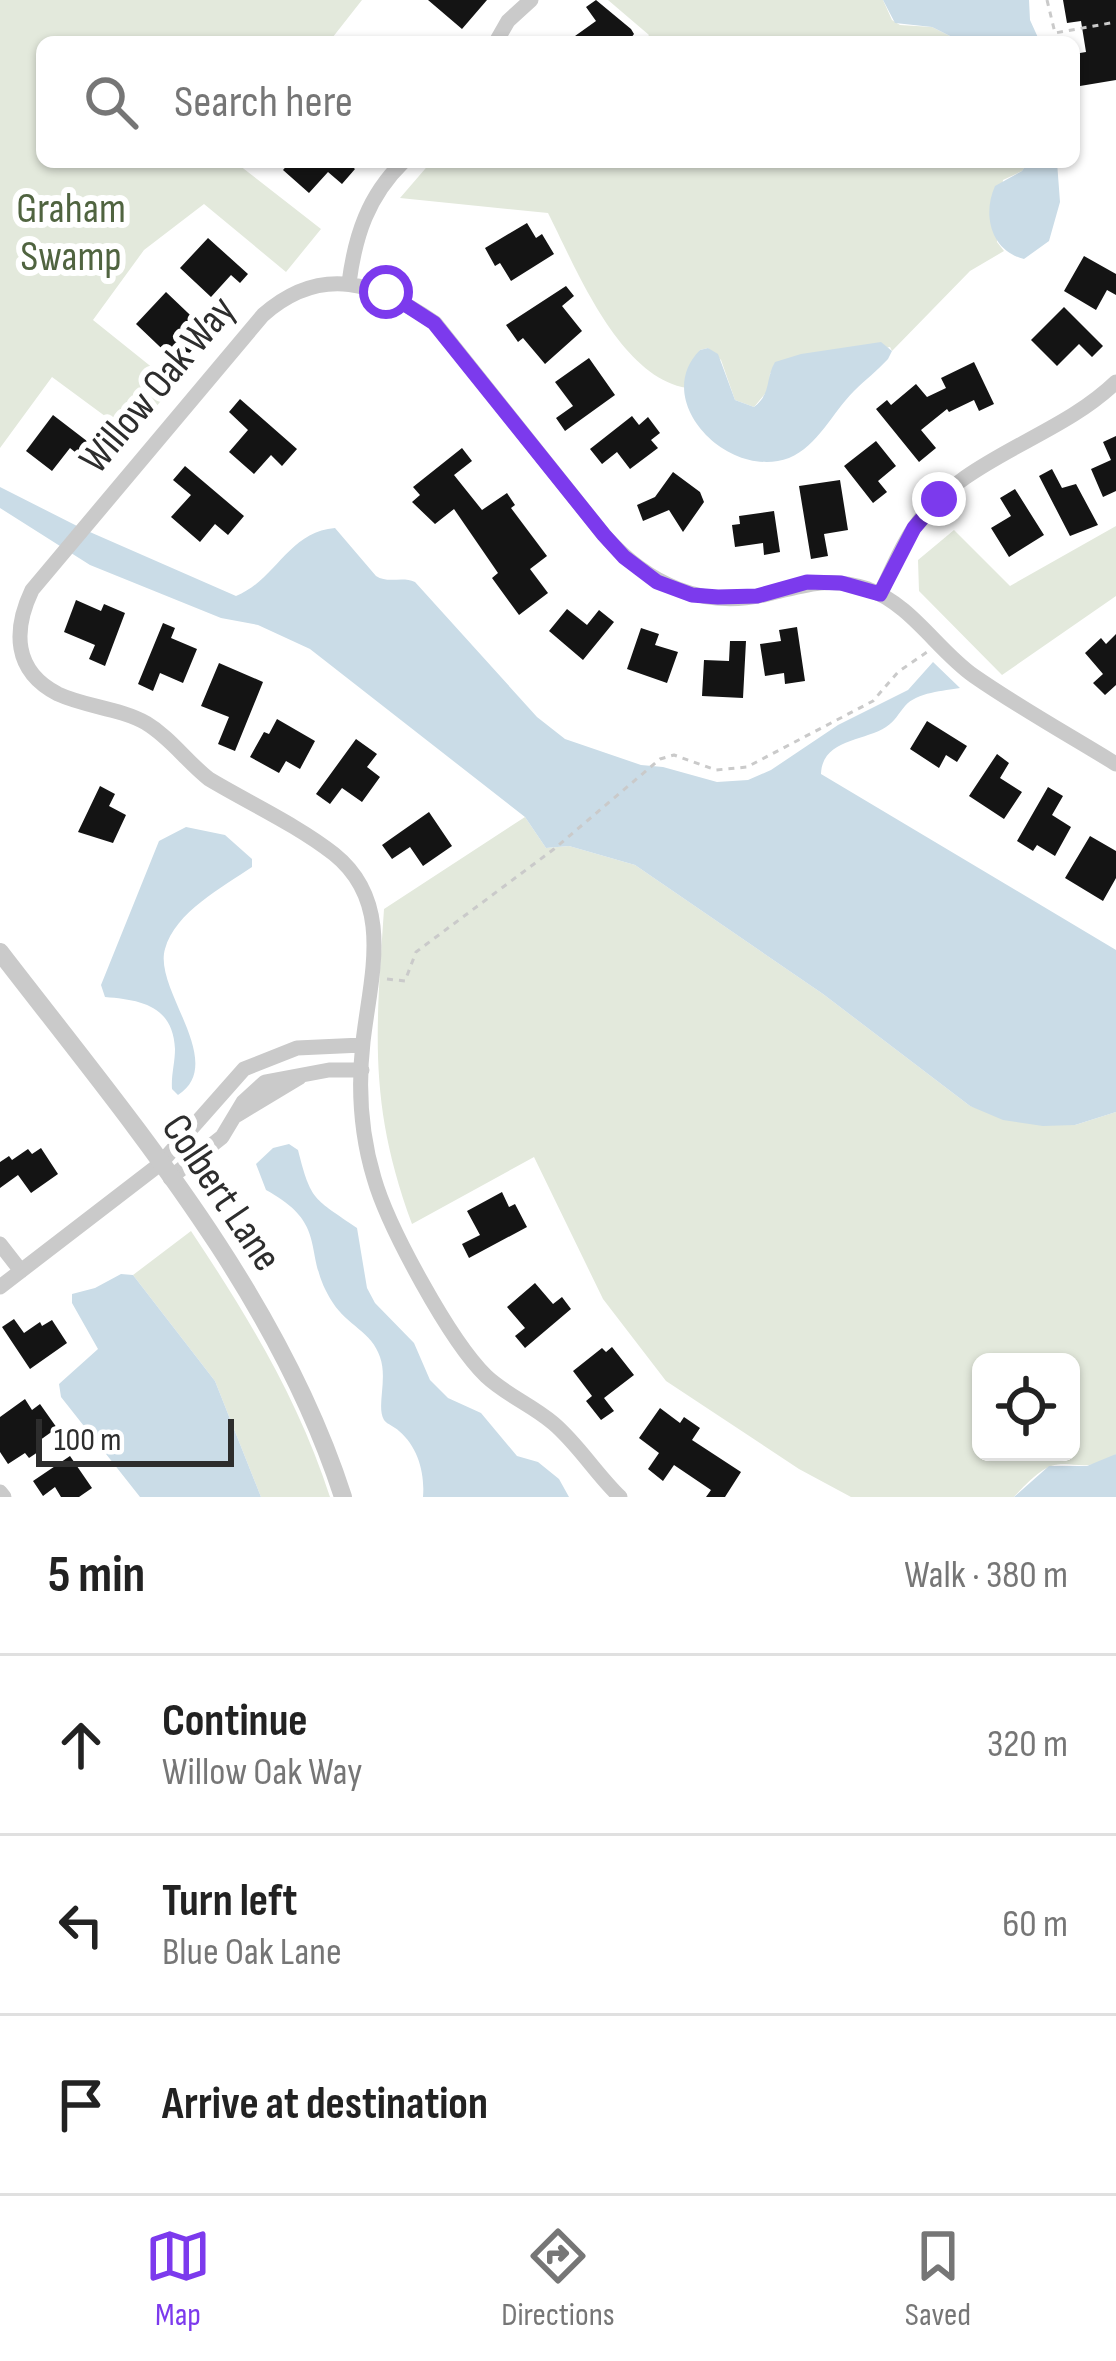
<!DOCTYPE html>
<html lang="en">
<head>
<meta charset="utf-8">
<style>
	:root { --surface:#fff; --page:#f2f2f2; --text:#222; --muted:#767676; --line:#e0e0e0; --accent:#7c3aed }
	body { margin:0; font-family:"Sofia Sans Condensed",sans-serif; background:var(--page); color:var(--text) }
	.controls { position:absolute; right:36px; bottom:36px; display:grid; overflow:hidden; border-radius:18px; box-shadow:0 3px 9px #0004 }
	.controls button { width:108px; height:108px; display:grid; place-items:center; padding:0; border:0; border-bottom:3px solid var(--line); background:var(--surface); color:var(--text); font:60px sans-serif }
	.scale { position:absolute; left:36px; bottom:30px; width:198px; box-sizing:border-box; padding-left:12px; border:6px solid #2d2d2d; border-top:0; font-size:33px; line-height:42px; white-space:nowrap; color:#2d2d2d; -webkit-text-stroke:9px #fff; paint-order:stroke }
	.stop { position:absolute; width:36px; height:36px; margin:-27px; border:9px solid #7c3aed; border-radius:50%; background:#fff }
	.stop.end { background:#7c3aed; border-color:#fff; box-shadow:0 3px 12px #0008 }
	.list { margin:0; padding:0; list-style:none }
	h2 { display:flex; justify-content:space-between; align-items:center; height:156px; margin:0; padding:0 48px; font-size:51px }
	h2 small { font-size:39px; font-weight:400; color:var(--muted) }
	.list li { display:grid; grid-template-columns:78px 1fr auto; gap:36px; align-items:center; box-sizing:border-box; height:180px; padding:0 48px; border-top:3px solid var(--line) }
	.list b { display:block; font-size:45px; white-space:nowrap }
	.list p { margin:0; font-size:39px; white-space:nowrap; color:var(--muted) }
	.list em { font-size:39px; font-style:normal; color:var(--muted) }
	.icon { flex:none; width:66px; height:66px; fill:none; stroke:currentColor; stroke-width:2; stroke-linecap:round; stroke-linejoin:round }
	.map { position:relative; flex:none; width:1116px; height:1497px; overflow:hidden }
	.search { position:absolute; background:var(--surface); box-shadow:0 3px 9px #0004; left:36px; right:36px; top:36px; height:132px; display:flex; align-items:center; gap:30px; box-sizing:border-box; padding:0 42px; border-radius:18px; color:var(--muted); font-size:45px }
	.sheet { height:696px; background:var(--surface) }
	nav { display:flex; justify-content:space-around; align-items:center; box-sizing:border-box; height:168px; border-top:3px solid var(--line); background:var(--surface); font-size:33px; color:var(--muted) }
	nav a { display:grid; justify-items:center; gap:6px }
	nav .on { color:var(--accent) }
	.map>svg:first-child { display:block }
	.green { fill:#e3e9dc; fill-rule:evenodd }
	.water { fill:#cadce7 }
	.building { fill:#141414 }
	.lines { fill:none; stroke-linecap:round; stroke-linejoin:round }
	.path { stroke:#cacaca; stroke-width:3; stroke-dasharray:6 6; stroke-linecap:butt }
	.minor { stroke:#cacaca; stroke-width:15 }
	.tertiary { stroke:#cacaca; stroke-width:18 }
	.route { stroke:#7c3aed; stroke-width:15 }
	.labels { text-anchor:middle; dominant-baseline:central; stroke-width:12; stroke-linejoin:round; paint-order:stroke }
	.park-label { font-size:42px; fill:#506440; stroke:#fff }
	.street-label { font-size:42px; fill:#2d2d2d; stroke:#fff }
</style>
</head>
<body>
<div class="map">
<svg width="1116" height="1497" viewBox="0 0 1116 1497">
	<rect width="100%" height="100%" fill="#fff"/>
	<path class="green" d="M0,0H362L329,42H42V162H235L321,229L286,272L204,204L144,250L93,320L174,385L132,436L52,377L0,448Z
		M608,0H883L892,20L900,25L932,27L962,42H644L649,35Z
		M431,162H1028L1022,171L1003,180L997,242L1004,251L970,271L892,351L890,347L770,373L769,389L754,407L735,400L721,360L708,348L700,350L686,378L687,388C619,377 576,268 548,213L400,198Z
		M1116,526V596L1002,675L919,591L918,560L954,530L1010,586Z
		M525,817L546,848L569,846L635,865L823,994L970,1106L1075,1125L1116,1112V1454C1086,1475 1073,1459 1051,1466C1039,1470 1022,1488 1014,1497H851L799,1469L666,1381L603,1299L534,1157L412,1224C368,1104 376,1032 384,909ZM981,1362H1071V1452H981Z
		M191,1231C247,1315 299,1400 330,1497H261L215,1381L133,1275Z"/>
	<path class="water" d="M883,0H1029L1030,20L1040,42H962L932,27L895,23Z
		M1028,162H1057L1060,202L1049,241L1024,259C991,251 982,215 995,186L1022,171Z
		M881,342L892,351L888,359C877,371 865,380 854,391C832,413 818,446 789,458C728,481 650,400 700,350L708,348L718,354L735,400L754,407C772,393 765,379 775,362L801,354Z
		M0,487L83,529L236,596C276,580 288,532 335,528L376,576C388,584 402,576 415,582L537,717L565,739L641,765L663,767L717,782L748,780L771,770L838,725L908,690L933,662L960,688C944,691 917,692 905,706C898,714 896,720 886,727C865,741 822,739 821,774L1116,950V1112L1075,1125L1043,1126L1003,1120L970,1106L823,994L635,865L569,846L546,848L525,817L310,649L258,625L221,618L90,565L0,508Z
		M186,827L225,835L252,859V867C223,887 175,912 165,949C153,989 228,1063 178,1095L172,1089C171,1075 175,1063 175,1049C173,1006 142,1000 105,997L101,985L159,841Z
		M289,1144L298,1150C311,1202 314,1198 357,1228L367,1288L375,1303L414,1343L430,1380L448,1398L481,1413L517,1456L538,1462L559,1479L569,1497H423C425,1473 418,1447 399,1431C394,1426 388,1425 384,1420C376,1407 388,1379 380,1357C372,1332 347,1325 333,1303C300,1253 332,1226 266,1190L256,1164L273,1148Z
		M121,1274L133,1275L215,1381L261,1497H140L61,1397L59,1384L98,1349L72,1303V1294L95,1288Z
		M1116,1454V1497H1014L1049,1466H1087Z"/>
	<path class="building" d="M428,0H487L462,29Z
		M596,0L631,29L634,34L628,42H579L575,36L596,21L586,7Z
		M1063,0H1116V80L1074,87V54L1086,52L1081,21L1067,23Z
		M290,162H347L355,169L342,184L328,172L309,193L283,170Z
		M527,223L536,238L542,234L554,254L511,281L500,263L495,266L485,248Z
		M208,238L248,274L240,283L231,275L211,297L180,268Z
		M1084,256L1116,274V295L1107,290L1096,310L1064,291Z
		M566,286L574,296L562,306L582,331L545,364L523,338L518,342L506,325Z
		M166,292L208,332L179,365L136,324Z
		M1064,307L1103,346L1092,357L1079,344L1057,366L1031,340Z
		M589,358L615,395L565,431L556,418L573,406L555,382Z
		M974,362L994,404L979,411L974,400L949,412L947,409L921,430L936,448L919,462L876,409L887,400L891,405L916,384L927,397L946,388L941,378Z
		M240,399L297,449L282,466L271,455L254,474L229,452L248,430L229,412Z
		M53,415L96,448L86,461L70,448L52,471L26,451Z
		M632,416L639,425L648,417L660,433L651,440L658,448L630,469L617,452L602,464L590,449Z
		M1116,436V491L1103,497L1091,469L1111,460L1103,442Z
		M876,441L896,466L878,481L887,492L873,503L844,466Z
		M462,448L472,461L454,475L482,510L507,493L515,505L511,508L547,556L530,569L548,593L519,615L492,578L498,573L454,509L435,524L412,502L420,495L413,487Z
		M185,466L244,516L228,535L215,524L200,542L171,517L191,495L173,480Z
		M1052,469L1062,488L1076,484L1098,525L1070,536L1039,476Z
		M673,472L700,492L704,502L683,532L669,510L643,521L637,505L655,497Z
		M840,480L848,530L824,534L828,556L811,559L799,486Z
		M1015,489L1044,535L1009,557L991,528L1011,516L1000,498Z
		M774,511L780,552L764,555L763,543L735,547L732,525L740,524L739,516Z
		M76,600L101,611L104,604L125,613L105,666L89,659L95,645L64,632Z
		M567,609L587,625L599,610L614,622L583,660L549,631Z
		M163,623L175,628L171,638L197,649L183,683L160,673L153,691L138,684Z
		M797,627L805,681L785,684L784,673L765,676L760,644L781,641L779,630Z
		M641,628L659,634L655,645L678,652L667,683L627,669Z
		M1116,634V685L1105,695L1093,683L1103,674L1085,653L1101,638L1106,644Z
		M730,641H746L743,698L702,696L704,660L729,661Z
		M219,663L263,682L235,751L218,744L229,717L201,706Z
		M277,719L315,741L300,769L286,761L279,773L250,757L264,732L269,734Z
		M927,721L967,746L957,762L946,755L939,768L910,749Z
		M356,739L377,754L367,767L380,777L362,802L342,788L330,804L316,794Z
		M997,754L1009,763L1000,778L1022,792L1004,819L969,796Z
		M100,786L115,794L109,806L126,815L113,843L78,832Z
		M1048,787L1063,796L1052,815L1071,827L1055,856L1037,845L1033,851L1017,841Z
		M429,812L452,846L423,866L410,847L392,859L382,845Z
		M1090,836L1116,851V878L1103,901L1065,878Z
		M41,1148L58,1174L31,1193L18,1175L0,1188V1162L9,1156L12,1160L28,1149L32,1154Z
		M502,1192L509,1207L515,1204L527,1227L469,1258L462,1244L480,1235L467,1211Z
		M535,1283L553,1304L562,1297L571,1309L525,1348L515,1336L525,1328L507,1307Z
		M14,1319L24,1333L40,1322L42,1326L52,1320L67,1343L30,1369L2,1327Z
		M612,1347L634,1375L604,1398L614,1411L601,1420L586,1401L592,1396L573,1371L602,1348L606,1352Z
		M25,1399L32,1410L40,1404L57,1428L36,1443L41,1450L29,1458L25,1453L8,1464L0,1452V1417Z
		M660,1408L680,1423L684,1417L700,1428L692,1440L741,1472L725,1497H706L711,1490L674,1465L663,1481L648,1469L659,1453L639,1438Z
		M70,1456L92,1488L79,1497H61L55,1487L43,1496L33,1481Z"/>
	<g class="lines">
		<path class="path" d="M1047,0L1055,33L1116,22
			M387,979L405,981L416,952L554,849L660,759L674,755L716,770L747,767L873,701L898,672L927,652"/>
		<path class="minor" d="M496,42L508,21L531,0
			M349,283C355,236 368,196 403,162
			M880,594C891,572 900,548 914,528C963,456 1056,440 1116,382
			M237,1115L300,1077
			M170,1178L222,1137L243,1102L265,1082L329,1070H362
			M0,1244L21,1271
			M0,1287L160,1164L244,1069L297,1048L362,1045
			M0,1492L4,1497
			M620,1497C596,1474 578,1444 553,1423C532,1405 506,1395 486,1376C450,1341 388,1227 374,1178C361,1135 358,1087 363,1042C370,978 395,903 334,854C297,825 249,803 209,779C186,761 171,738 146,723C119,708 86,707 58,694C13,671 13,630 32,590L263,315C322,263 377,283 435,323L604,535C647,584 703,610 768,594C807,585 827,576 868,589C911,604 938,651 974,676C1020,708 1069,735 1116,764"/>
		<path class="tertiary" d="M0,952C130,1121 277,1292 343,1497"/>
	</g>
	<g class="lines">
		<path class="route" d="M386,292L434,323L604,535L624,557L657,582L692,595L718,597L757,596L807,582L841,583L880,594L914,528L939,499"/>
	</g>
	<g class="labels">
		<g class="park-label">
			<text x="71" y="209">Graham<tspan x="71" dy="48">Swamp</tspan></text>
		</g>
		<g class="street-label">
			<text transform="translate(158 385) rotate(-50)">Willow Oak Way</text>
			<text transform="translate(221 1193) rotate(56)">Colbert Lane</text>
		</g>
	</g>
</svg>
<div class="controls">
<button><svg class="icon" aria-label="locate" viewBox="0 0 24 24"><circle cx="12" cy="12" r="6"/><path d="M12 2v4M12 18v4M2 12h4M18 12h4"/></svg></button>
</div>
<div class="scale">100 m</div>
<div class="stop" style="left:386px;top:292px"></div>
<div class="stop end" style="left:939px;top:499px"></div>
<div class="search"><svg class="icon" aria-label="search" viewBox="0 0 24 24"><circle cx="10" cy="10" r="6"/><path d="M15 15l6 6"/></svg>Search here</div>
</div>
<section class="sheet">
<h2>5 min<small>Walk · 380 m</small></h2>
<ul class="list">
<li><svg class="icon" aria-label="ahead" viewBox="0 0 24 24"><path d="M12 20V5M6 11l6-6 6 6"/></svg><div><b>Continue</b><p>Willow Oak Way</p></div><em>320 m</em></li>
<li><svg class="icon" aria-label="left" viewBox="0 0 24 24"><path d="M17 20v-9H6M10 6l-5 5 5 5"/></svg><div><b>Turn left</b><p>Blue Oak Lane</p></div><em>60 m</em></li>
<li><svg class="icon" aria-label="arrive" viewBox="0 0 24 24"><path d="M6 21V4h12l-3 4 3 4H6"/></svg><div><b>Arrive at destination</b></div></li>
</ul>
</section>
<nav>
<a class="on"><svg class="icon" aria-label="map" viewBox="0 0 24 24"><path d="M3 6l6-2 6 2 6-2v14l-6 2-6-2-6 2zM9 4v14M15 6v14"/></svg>Map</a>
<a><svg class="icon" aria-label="directions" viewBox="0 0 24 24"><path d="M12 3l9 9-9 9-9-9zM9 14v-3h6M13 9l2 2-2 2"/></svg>Directions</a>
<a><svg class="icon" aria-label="saved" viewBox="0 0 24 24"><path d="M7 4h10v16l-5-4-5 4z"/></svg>Saved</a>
</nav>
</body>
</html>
